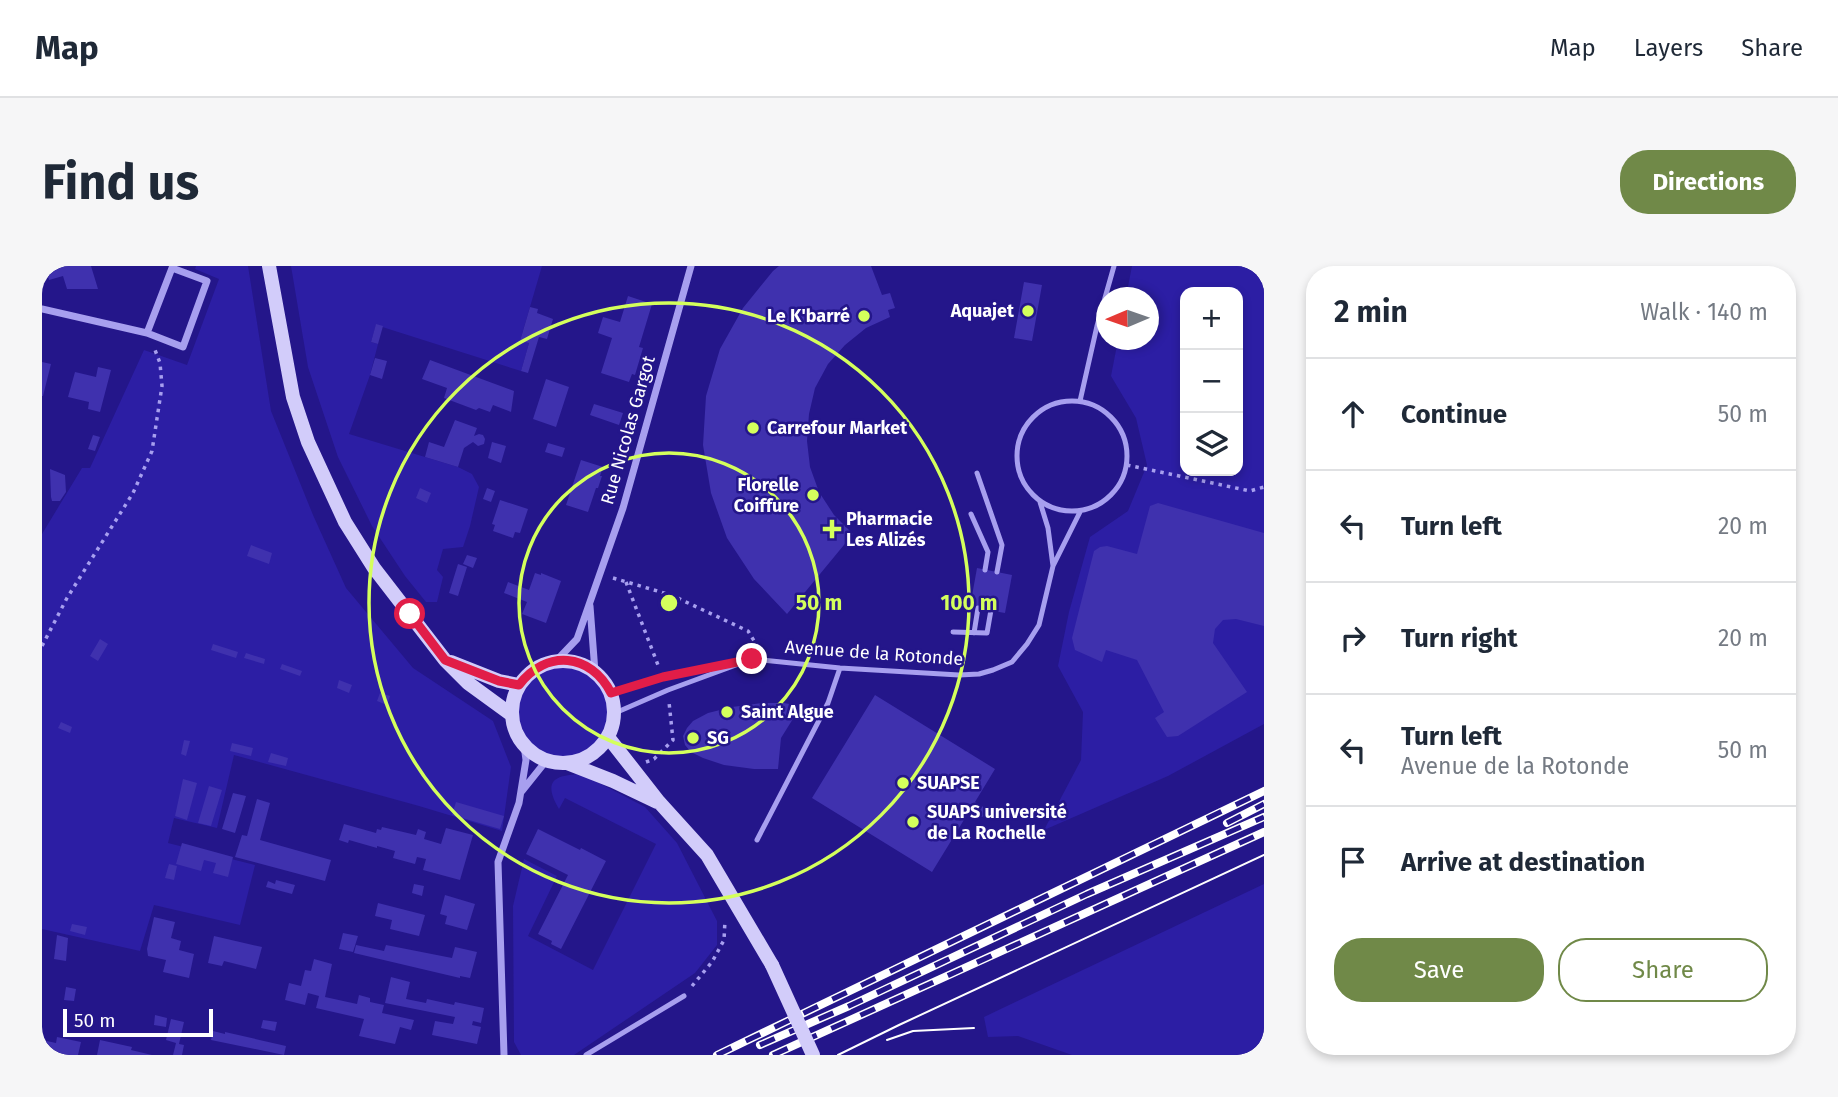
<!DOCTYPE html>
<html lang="en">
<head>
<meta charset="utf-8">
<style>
	:root { --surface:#fff; --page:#f6f6f7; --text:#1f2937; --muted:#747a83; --line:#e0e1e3; --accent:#708948 }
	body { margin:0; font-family:"Fira Sans",sans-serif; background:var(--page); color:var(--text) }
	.controls { position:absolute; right:21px; top:21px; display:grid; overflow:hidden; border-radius:14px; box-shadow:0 4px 10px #0003 }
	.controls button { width:63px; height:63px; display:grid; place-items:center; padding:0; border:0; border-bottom:2px solid var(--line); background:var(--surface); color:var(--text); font:35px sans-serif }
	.compass { position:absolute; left:1054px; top:21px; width:63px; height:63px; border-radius:50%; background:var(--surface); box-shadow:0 4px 10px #0003; rotate:268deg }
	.scale { position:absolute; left:21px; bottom:18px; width:150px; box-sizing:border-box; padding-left:7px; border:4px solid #fff; border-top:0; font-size:19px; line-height:24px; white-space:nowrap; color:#fff; -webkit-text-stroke:5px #24168a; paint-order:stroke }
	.stop { position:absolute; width:21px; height:21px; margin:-16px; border:5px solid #e11d48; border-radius:50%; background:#fff }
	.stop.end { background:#e11d48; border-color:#fff; box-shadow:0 2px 7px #0008 }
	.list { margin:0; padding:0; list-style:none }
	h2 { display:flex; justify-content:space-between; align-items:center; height:91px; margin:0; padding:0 28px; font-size:30px }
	h2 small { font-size:23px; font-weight:400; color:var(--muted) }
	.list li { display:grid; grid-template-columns:46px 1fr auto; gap:21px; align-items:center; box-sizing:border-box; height:112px; padding:0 28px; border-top:2px solid var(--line) }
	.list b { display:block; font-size:26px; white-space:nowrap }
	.list p { margin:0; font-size:23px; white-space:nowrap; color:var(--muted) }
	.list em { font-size:23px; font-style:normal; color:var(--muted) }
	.actions { display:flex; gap:14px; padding:21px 28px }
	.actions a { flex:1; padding:16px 0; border:2px solid var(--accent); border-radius:28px; text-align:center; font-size:24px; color:var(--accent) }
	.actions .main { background:var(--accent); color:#fff }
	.icon { flex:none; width:38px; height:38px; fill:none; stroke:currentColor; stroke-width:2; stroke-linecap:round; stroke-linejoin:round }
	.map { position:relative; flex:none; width:1222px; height:789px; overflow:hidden; border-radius:28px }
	header { display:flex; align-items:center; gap:42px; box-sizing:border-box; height:98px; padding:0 35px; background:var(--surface); border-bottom:2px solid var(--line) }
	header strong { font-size:33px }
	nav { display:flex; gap:38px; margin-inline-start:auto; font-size:24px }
	.intro { display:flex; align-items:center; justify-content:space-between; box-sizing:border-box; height:168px; padding:0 42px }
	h1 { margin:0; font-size:49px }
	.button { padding:18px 32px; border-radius:28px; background:var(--accent); color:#fff; font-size:24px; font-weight:700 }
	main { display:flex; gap:42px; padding:0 42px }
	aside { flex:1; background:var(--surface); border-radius:28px; box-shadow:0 4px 10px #0003 }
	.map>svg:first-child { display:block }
	.green { fill:#2c1ea4; fill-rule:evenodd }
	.building { fill:#3f31ae }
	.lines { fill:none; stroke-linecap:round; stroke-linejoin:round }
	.path { stroke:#a79fef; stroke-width:3.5; stroke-dasharray:3.5 5; stroke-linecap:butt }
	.lane { stroke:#a79fef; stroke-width:5 }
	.street { stroke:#a79fef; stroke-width:7 }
	.secondary { stroke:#d2ccfa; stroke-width:14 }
	.tram { stroke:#fff; stroke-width:2 }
	.rail-casing { stroke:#fff; stroke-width:8 }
	.rail { stroke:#24168a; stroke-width:5; stroke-dasharray:16; stroke-linecap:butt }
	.secondary-bridge { stroke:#d2ccfa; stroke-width:14 }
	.route { stroke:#e11d48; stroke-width:9 }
	.ring { fill:none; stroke:#d4ff5c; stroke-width:3.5 }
	.poi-dot { fill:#d4ff5c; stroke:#24168a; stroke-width:2.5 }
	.labels { text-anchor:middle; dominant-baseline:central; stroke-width:5; stroke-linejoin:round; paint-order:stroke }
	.poi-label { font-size:18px; font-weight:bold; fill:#fff; stroke:#24168a; text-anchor:start }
	.street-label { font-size:18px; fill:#fff; stroke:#24168a }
	.centre { fill:#d4ff5c; stroke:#24168a; stroke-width:3.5 }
	.ring-label { font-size:21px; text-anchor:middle; font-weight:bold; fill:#d4ff5c; stroke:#24168a; stroke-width:5; stroke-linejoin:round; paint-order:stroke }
</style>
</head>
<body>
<header>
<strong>Map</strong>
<nav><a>Map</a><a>Layers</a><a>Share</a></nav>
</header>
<div class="intro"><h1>Find us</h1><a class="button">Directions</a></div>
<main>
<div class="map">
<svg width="1222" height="789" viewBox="0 0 1222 789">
	<rect width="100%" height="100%" fill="#24168a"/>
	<path class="green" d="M154,0H206L229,145L271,249L304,322L371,402L451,455L469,501L460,565L377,540L192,489L175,562L132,552L126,577L213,599L198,659L112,639L98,685L0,663V268L40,202H48L102,84L145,99L177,13L153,3Z
		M249,0H500L478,75L487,77L479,105L334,59L329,76L336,78L328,109L307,168L416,201L430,208L437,221L428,260L421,281L401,283L395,304L401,311L395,336H384L363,310L330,260L296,191L266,101Z
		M1090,0H1222V458L1126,510L1002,564L1039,494L1041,446L1016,400L1027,346L1048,271L1086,245L1105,199L1094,152L1069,110L1076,74H1106V32L1084,31ZM1143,26H1196V205H1143Z
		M470 446a51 51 0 1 1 102 0a51 51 0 1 1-102 0Z
		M540,508L603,541L635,577L675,655V679L653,707L532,789H479L472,776L471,640L482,593L515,610L486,670L551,704L614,578L523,532L517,543C500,514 513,509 540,508Z
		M1222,618V789H1030L976,770L946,771L942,751Z"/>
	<path class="building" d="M0,0H49L56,23H25L21,10L7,14L4,4L0,6Z
		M737,0H829L840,29L848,27L853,42L846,44L848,51L824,62L803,79L786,98L773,122L767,148L765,175L768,201L777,226L792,249L811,268L745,348L712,313L685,272L669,227L661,179L664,130L678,83L701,42L731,5Z
		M982,16L1000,19L990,75L972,72Z
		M586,30L610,38L597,81L601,82L593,109L590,108L587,116L559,107L570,72L556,67L561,51L578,56Z
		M488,41L496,43L495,47L511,53L505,73L497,71L486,107L479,105L487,77L478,75Z
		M334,58L341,60L336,78L329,76Z
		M333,92L345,95L340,113L328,109Z
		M388,94L472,125L469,146L451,139L448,146L437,142L434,144L402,132L405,122L380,113Z
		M0,96L9,98L1,130H0Z
		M56,101L69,104L58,146L46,143L47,136L26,131L33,106L54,111Z
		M504,113L527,121L514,161L491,153Z
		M552,138L581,147L577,159L548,149Z
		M413,154L435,162L432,170L437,168L441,169L443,173L442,178L436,180L431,176L422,182L416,201L383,191L387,176L402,181Z
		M51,169L58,171L53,185L46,183Z
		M450,176L464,180L459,197L446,192Z
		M506,177L523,182L520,191L503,186Z
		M539,194L561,201L558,210H560L556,222H554L546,246L524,239Z
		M8,203L23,209L24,226L18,235H10L9,231Z
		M378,222L389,227L385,237L374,232Z
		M445,222L453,225L449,236L441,233Z
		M458,234L486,243L478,267L473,266L471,272L451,265L453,259L450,258Z
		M1116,237L1222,267V360L1194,353L1181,354L1173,363L1171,377L1205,426L1136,470L1125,471L1113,452L1122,446L1095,394L1064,384L1060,396L1033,384L1030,372L1052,285L1058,281L1065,280L1095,288L1108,240Z
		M209,279L230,287L227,298L205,290Z
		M425,289L435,292L431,302L421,298Z
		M416,298L425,301L416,330L407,327Z
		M935,302L970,309L963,347L928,341Z
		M493,307L499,309V307L519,315L504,357L480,348L485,336L462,327L466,316L487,324Z
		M58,373L66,378L56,395L48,390Z
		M171,378L196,386L194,392L169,384Z
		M204,387L223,393L222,398L202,392Z
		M240,398L260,405L258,410L238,403Z
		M297,414L310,419L307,427L295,422Z
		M338,427L348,430L345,439L335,435Z
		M833,429L953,503L933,536L943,542L944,548L940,551L937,550L928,544L890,606L770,532Z
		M720,437H742L759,440L739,472L736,503H712L682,499L661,492L649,486L643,479L641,470L645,462L651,455L666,447L690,441Z
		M19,456L30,461L28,467L16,462Z
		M142,474L148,475L144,490L139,488Z
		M190,477L211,482L209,490L188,485Z
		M229,487L246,492L244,500L226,496Z
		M141,513L155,517L145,554L133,550Z
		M167,520L180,524L169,560L156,557Z
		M191,527L204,530L193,567L180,563Z
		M215,533L228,537L218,574L289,594L283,615L193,591L200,569L205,570Z
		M414,536L462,550L458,563L410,549Z
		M302,558L334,567L335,563L339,564L340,561L374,569L376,563L384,566L382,573L399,578L404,562L431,569L418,614L381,604L384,593L375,591L373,598L351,592L353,585L335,580V582L307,574L306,577L297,574Z
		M496,563L538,584L539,582L564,595L519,683L509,678L510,675L496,668L526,609L484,588Z
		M140,577L191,591L186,611L171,607L174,597L162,594L159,605L134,598Z
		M127,598L135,600L132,614L123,612Z
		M234,614L253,619L250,628L224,621L226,615L233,618Z
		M372,618L382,620L380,630L370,627Z
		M403,629L433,638L425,664L403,658L405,650L398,648Z
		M336,637L383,649L377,670L348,663L350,654L333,650Z
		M112,651L133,656L129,672L139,675L137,684L152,688L147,712L121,706L124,694L106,690L105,683Z
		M30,658L45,661L43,669L28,665Z
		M301,667L316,670L311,686L297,683Z
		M15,669L26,672L24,695L12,693Z
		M172,670L220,681L214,703L182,695L180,700L166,697Z
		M314,679L342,685L344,679L410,692L413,681L435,686L428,712L418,710V712L312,687Z
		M272,693L290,698L283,731L315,738L317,729L328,732V736L342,739L340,747L372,754L369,764L358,761L353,778L317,770L322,753L274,742L277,730L266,727L263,739L243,734L247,717L259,720L263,704L269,705Z
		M349,711L368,716L364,733L384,737L385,733L412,739L413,736L442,742L439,757L431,755L430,759L439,761L435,778L390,769L393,755L411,758L413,751L343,737Z
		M24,721L34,723L32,735L22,734Z
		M113,749L125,752L124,761L112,759Z
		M129,753L142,756L137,778L142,779L140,789H131L134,777L124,774Z
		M221,754L235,756L233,765L219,762Z
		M171,765L183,768V766L244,780L242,789L169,774Z
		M15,771L39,776L36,789H0V774L14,777Z
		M58,774L90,781L89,784L110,789H55Z"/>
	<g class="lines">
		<path class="path" d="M1085,199L1208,225L1222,221
			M571,312L629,329L706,365L717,383
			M584,316L616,399
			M0,380L25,332L91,227L110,185L120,120L118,97L113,84
			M604,496L612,493L631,474L627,436
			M650,720L670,696L682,674L683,654"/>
		<path class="lane" d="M975 190a55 55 0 1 1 110 0a55 55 0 1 1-110 0Z
			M1038,135L1055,60L1072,0
			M935,207L960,279L955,306
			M998,236L1006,262L1011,300
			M929,248L946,286L943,304
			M911,366L945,367L949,344
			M932,367L936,342
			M569,427L621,411L710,393L798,402L917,409L937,408L951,404L970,396L985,378L997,359L1011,300L1038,246
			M573,447L626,424L694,399
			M715,574L786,437L798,402
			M544,789L642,730"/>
		<path class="street" d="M0,43L105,67L141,81L165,15L130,2L105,67
			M548,340L553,406
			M515,394L535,373L581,242L649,0
			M480,525L504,495L509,496
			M462,789L456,596L477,537L484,494L482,479"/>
		<path class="secondary" d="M227,0L251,131L266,176L303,256L332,302L403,394L426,417L470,449
			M470 446a51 51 0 1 1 102 0a51 51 0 1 1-102 0Z
			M409,396L457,415L477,419
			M566,471L617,536L665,589L730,699
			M525,497L571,515L615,536"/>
		<path class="tram" d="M845,774L871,765L932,762
			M796,789L857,759L1222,589"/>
		<defs>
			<path id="rail" d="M1185,557L1222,538
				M718,779L807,740L1045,628L1222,551
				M675,789L1222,525
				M731,789L1222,566"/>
		</defs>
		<use href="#rail" class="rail-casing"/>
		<use href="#rail" class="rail"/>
		<path class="secondary-bridge" d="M730,699L771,789"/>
	</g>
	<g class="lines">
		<path class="route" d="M368,348L403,394L457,415L477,419C504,383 549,387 569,427L621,411L710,393"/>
	</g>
	<g class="ring">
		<circle cx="627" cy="337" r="150"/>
		<circle cx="627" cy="337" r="300"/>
	</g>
	<g class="poi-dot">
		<circle cx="986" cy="45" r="7"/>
		<circle cx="822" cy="50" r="7"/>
		<circle cx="711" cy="162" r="7"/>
		<circle cx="771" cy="229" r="7"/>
		<path d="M786.5 252.5h7v7h7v7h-7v7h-7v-7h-7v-7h7z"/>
		<circle cx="685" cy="446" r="7"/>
		<circle cx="651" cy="472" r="7"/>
		<circle cx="861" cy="517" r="7"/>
		<circle cx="871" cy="556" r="7"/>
	</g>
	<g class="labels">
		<g class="poi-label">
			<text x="972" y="45" text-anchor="end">Aquajet</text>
			<text x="808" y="50" text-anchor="end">Le K'barré</text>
			<text x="725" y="162">Carrefour Market</text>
			<text x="757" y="219" text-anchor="end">Florelle<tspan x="757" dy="21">Coiffure</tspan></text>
			<text x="804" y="253">Pharmacie<tspan x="804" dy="21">Les Alizés</tspan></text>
			<text x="699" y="446">Saint Algue</text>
			<text x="665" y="472">SG</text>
			<text x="875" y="517">SUAPSE</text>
			<text x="885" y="546">SUAPS université<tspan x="885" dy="21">de La Rochelle</tspan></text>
		</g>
		<g class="street-label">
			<text transform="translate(586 164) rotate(-74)">Rue Nicolas Gargot</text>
			<text transform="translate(832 387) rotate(4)">Avenue de la Rotonde</text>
		</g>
	</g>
	<circle cx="627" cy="337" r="10" class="centre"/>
	<g class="ring-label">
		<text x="777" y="344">50 m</text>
		<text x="927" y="344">100 m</text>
	</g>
</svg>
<div class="controls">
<button>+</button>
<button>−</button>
<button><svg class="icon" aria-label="layers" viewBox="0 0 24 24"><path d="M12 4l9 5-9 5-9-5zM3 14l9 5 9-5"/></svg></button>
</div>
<svg class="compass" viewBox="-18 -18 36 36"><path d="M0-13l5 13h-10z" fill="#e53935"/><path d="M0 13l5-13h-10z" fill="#747a83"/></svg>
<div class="scale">50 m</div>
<div class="stop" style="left:368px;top:348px"></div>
<div class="stop end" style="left:710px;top:393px"></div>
</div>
<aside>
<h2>2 min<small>Walk · 140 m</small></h2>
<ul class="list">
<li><svg class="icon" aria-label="ahead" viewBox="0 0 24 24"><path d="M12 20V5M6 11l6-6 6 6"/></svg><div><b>Continue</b></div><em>50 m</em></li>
<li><svg class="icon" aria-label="left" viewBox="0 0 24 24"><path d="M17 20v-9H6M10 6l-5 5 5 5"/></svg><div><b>Turn left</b></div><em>20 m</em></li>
<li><svg class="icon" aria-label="right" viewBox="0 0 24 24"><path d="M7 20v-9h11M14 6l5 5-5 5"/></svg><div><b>Turn right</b></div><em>20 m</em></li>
<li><svg class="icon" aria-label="left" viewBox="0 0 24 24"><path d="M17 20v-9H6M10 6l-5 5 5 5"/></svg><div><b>Turn left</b><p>Avenue de la Rotonde</p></div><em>50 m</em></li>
<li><svg class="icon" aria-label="arrive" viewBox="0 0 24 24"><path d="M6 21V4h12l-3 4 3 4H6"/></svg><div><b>Arrive at destination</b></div></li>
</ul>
<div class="actions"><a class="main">Save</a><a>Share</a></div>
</aside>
</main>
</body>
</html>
